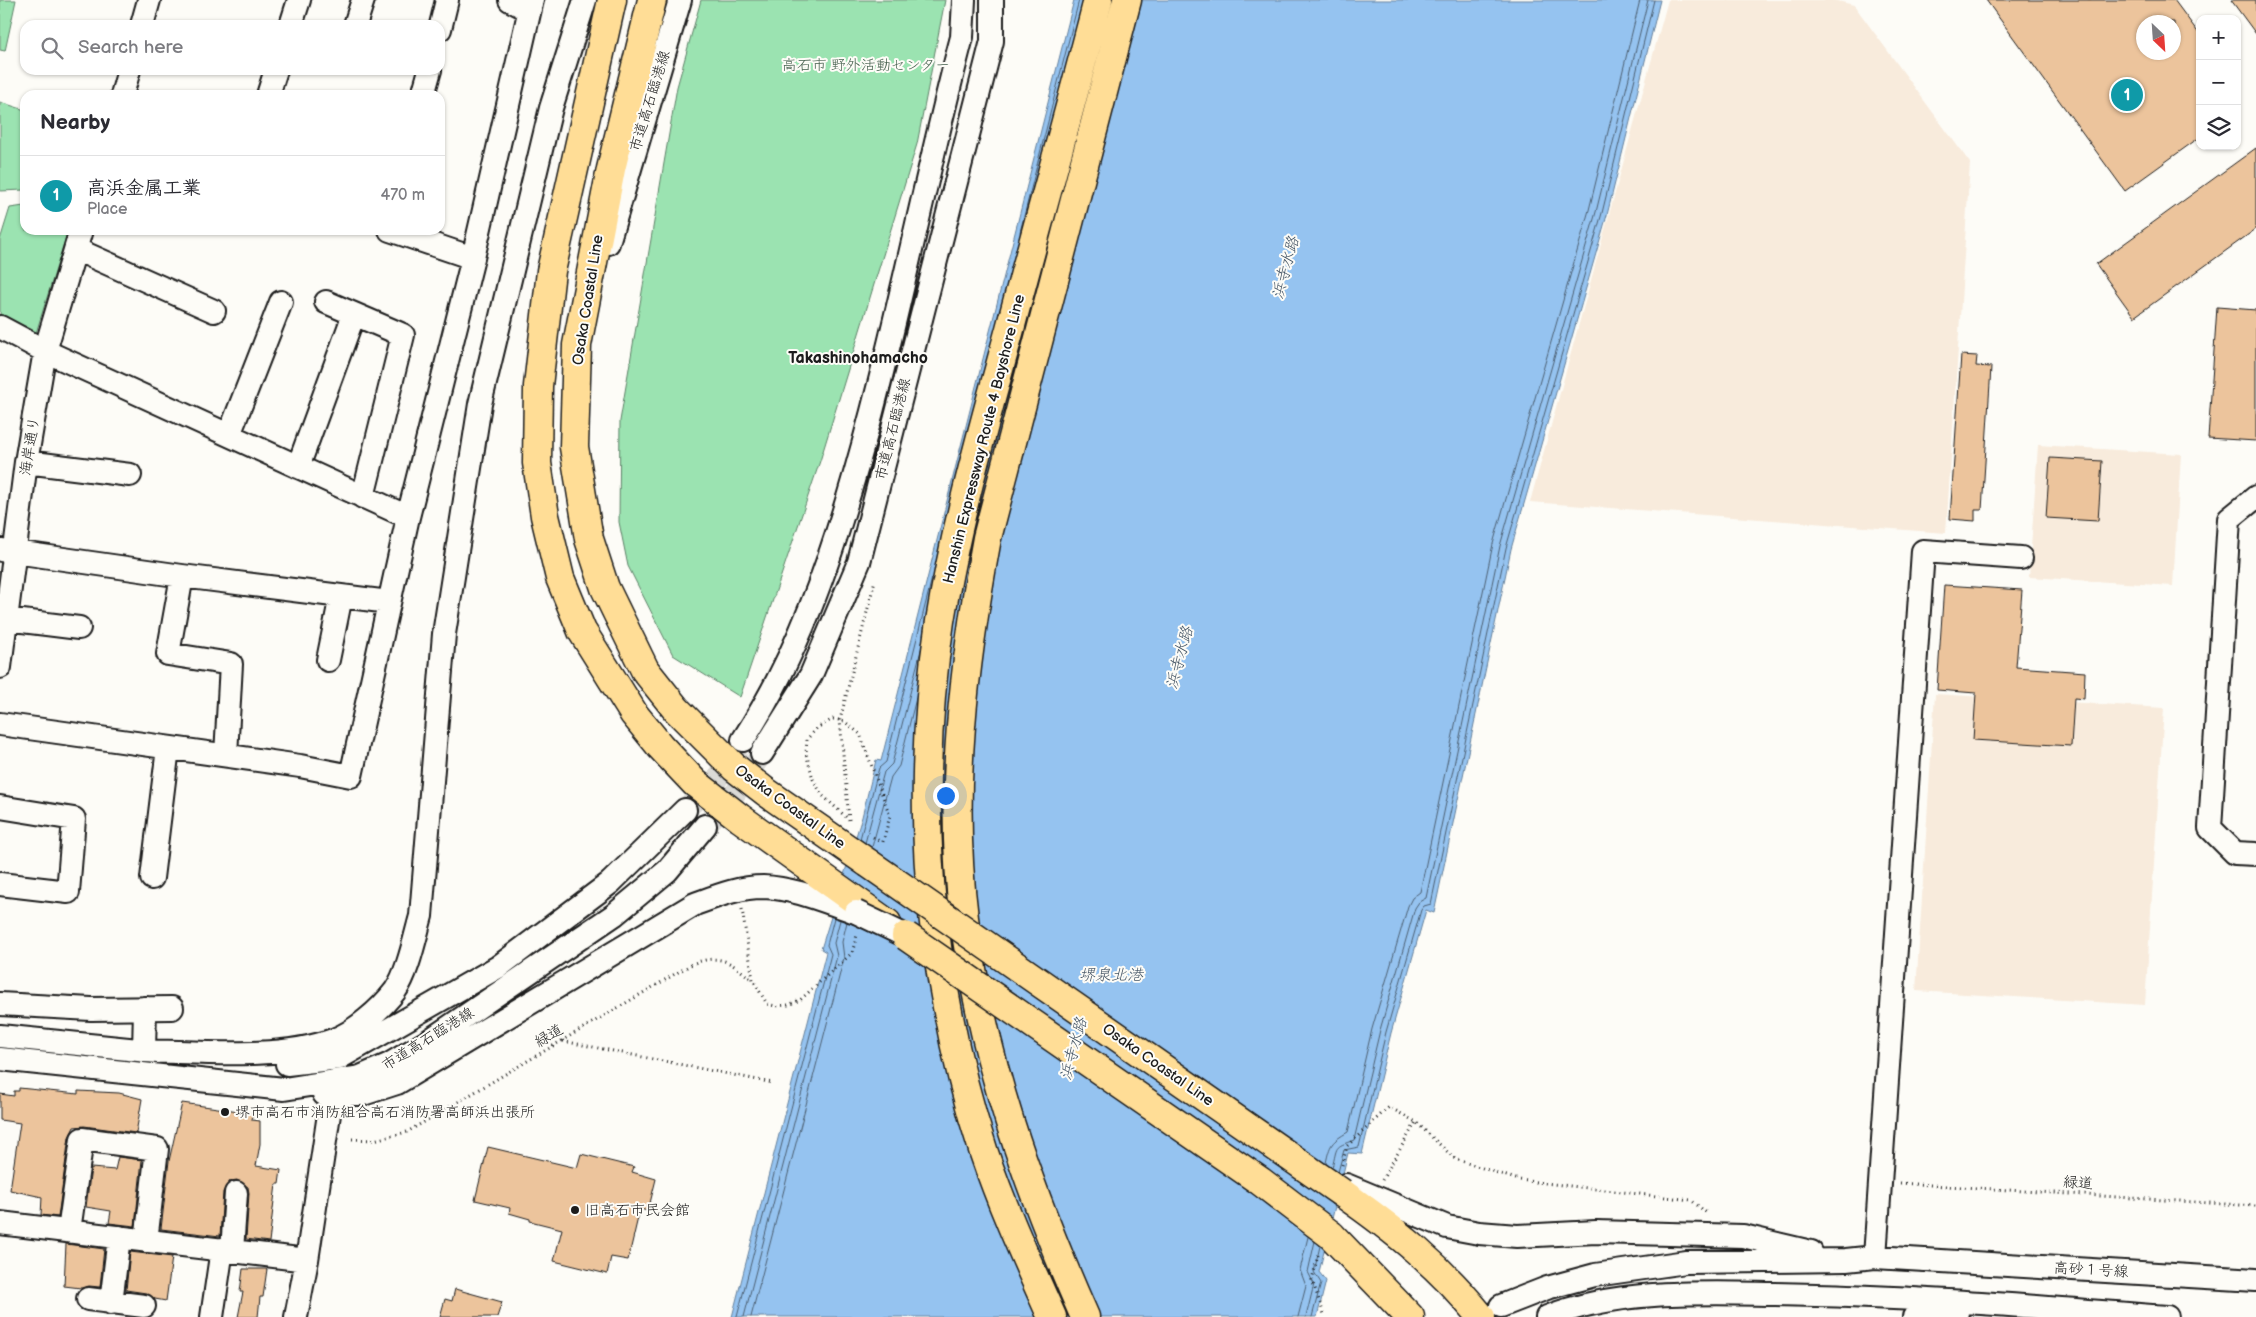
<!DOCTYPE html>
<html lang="en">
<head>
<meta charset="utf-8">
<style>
	:root { --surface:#fff; --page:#f2f2f3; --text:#2b2b33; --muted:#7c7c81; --line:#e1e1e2; --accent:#1c1c1c }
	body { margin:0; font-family:"Balsamiq Sans","Klee One",sans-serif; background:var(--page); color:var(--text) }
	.controls { position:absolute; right:15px; top:15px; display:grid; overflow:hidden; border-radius:10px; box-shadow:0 1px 4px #0004 }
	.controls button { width:45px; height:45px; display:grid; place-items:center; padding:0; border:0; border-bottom:1px solid var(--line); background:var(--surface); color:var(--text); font:25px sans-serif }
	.compass { position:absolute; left:2136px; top:15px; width:45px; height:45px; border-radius:50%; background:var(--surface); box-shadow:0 1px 4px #0004; rotate:155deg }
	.you { position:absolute; left:945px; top:795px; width:18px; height:18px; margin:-12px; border:4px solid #fff; border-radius:50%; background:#1a73e8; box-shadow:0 0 0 8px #1a73e833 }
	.badge { display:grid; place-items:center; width:32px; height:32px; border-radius:50%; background:var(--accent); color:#fff; font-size:16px; font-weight:700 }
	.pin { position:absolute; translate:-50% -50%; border:2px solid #fff; box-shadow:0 1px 5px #0006 }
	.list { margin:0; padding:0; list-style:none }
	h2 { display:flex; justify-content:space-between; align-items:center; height:65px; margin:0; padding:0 20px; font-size:21px }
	h2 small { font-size:16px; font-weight:400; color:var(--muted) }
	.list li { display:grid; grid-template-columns:32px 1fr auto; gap:15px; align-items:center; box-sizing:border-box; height:80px; padding:0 20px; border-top:1px solid var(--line) }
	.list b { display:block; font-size:19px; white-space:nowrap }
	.list p { margin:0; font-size:16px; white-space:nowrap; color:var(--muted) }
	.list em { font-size:16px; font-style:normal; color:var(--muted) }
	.icon { flex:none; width:28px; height:28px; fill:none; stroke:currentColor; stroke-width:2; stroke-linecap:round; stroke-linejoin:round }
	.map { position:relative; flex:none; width:2256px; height:1317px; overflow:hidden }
	.search { position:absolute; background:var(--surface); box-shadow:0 1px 4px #0004; left:20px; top:20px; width:425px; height:55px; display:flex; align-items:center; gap:12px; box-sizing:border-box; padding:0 18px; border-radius:15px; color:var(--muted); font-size:19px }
	.panel { position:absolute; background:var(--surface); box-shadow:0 1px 4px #0004; left:20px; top:90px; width:425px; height:145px; border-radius:15px }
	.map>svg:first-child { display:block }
	.built { fill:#f8ebdc }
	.green { fill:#9be3b1; stroke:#5c8066 }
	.water { fill:#95c3f0; stroke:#65809b }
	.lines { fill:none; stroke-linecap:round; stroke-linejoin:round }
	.shore { stroke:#4c5f71; stroke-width:1 }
	.building { fill:#ecc49c; stroke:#1c1c1c; fill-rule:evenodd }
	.minor-tunnel { stroke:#dbdad6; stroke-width:22; stroke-dasharray:22 11; stroke-linecap:butt }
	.minor-casing { stroke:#1c1c1c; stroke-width:26 }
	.major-casing { stroke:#1c1c1c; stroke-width:31 }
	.highway-casing { stroke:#1c1c1c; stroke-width:31 }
	.path { stroke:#1c1c1c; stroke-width:3; stroke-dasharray:1 4; stroke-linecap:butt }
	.minor { stroke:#fdfcf7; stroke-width:22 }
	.major { stroke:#ffdd96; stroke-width:28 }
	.highway { stroke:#ffdd96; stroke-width:28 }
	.minor-bridge-casing { stroke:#1c1c1c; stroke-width:26; stroke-linecap:butt }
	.major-bridge-casing { stroke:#1c1c1c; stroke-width:31; stroke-linecap:butt }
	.path-bridge { stroke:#1c1c1c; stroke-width:3; stroke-dasharray:1 4; stroke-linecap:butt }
	.minor-bridge { stroke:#fdfcf7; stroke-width:22 }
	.major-bridge { stroke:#ffdd96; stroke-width:28 }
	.poi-dot { fill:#1c1c1c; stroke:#fdfcf7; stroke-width:2 }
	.labels { text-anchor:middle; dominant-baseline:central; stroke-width:4; stroke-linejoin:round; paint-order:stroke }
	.park-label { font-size:15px; fill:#486250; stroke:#fdfcf7 }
	.street-label { font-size:15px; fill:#1c1c1c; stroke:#fdfcf7 }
	.poi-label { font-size:15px; fill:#1c1c1c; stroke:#fdfcf7; text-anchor:start }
	.water-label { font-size:16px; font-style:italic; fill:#465666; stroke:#fdfcf7 }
	.neighbourhood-label { font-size:16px; font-weight:bold; fill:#1c1c1c; stroke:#fdfcf7 }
</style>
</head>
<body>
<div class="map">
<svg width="2256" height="1317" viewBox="0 0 2256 1317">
	<rect width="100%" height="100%" fill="#fdfcf7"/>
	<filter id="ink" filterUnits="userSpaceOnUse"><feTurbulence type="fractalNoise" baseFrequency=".02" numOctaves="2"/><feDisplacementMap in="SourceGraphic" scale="10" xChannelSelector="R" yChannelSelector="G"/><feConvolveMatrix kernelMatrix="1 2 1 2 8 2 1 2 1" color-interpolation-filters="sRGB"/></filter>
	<g filter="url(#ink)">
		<path class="built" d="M1668,0H1834L1854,5L1970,163L1946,533L1530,502Z
			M2038,445L2181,454L2173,586L2029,577Z
			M1935,694L2164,708L2145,1005L1916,991Z"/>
		<path class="green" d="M0,0H16L5,51L0,50Z
			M701,0H945L917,144L820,461L740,697L673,655L628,566L619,522L620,421L677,87Z
			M0,102L25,110V230H68L36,333L0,316V240L10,208L24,206V190L0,191Z"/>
		<path class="water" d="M1074,0H1660L1607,215L1511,549L1434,913L1426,910L1391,1033L1362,1154L1348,1153L1319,1272L1326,1281L1317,1317H732L826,952L821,949L862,817L876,760L881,761Z"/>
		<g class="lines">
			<path class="shore" d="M1020,232L1079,0
				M860,839L879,768L886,762L932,578
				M865,843L884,772L892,764L922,646
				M872,847L891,777L899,766L916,698
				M1326,1163C1330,1144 1331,1142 1348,1132L1372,1029L1408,906L1412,898L1420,892L1493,544L1589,210L1640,0
				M1332,1168C1338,1145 1333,1148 1354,1140L1380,1030L1415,908L1419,902L1426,898L1500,546L1596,212L1648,0
				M1338,1172L1344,1150L1359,1147L1386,1032L1421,910L1424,906L1431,904L1506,548L1602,213L1654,0
				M737,1317L831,954L827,945L834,918
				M744,1317L837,956L834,943L840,920
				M751,1317L844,958L842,942L847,922
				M1298,1317L1306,1286L1300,1270L1308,1237
				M1306,1317L1314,1284L1308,1272L1315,1241
				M1312,1317L1321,1283L1314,1272L1320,1246"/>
		</g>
		<path class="building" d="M1986,0H2174L2200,35V137L2125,191ZM2144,22H2174V52H2144Z
			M2231,0H2256V34Z
			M2256,148V229L2134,317L2096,264Z
			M2217,307L2256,310V441L2208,438Z
			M1961,355L1977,356L1976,366L1991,367L1982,510H1975V521L1950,519Z
			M2050,458L2102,461L2098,521L2046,518Z
			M1944,585L2022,590L2016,667L2085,672L2084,699L2074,698L2071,746L1973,740L1976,693L1937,690Z
			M19,1088L78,1094V1091L119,1093L142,1099L136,1133L84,1126L74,1127L69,1137L58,1217L41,1215L42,1197L10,1190L20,1123L0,1120V1094L14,1096V1091H19Z
			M182,1103L253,1113L252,1120L260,1121V1144L256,1166L281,1170L279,1184H276L269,1242L246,1239L249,1193L248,1187L237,1180L230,1181L223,1192L220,1236L161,1229L169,1161Z
			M488,1147L577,1168L581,1154L634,1167L632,1172L656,1179L648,1211L640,1209L628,1260L611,1257L607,1274L554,1261L562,1229L530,1221V1219L509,1213L510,1208L475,1200Z
			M118,1157L142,1160L135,1226L109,1223L111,1211L86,1207L91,1168L115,1170Z
			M66,1244L104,1249L100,1287L89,1286L81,1288L64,1286Z
			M130,1252L172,1257L166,1301L155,1299L146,1293L126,1290Z
			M243,1269H267L263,1297H260L258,1317H238L243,1292H240Z
			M455,1289L502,1302L497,1317H440L445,1299L452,1301Z"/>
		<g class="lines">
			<path class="minor-tunnel" d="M685,810L717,779L738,748
				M705,826L736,792L762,753"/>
			<defs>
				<path id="minor" d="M510,0L529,10
					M142,25L149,0
					M291,25L299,0
					M355,25L363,0
					M440,29L447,0
					M122,95L129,70
					M268,95L276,70
					M423,95L430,70
					M390,230L473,258
					M608,243L680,0
					M82,252L214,311
					M326,302L403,335L363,497
					M0,327L45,351L408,517
					M229,435L281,302
					M26,462L130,475
					M298,467L354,314
					M2256,497L2229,519L2210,828L2235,853L2256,854
					M1,550L182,576L389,602
					M182,576L168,654L231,664L226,755
					M6,619L79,628
					M328,660L341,596
					M0,667L26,462L45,351L81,230
					M0,724L300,766L351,776L408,517L473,258L532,0
					M743,740C797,657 829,565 856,470C897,327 924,181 962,37L964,0
					M762,753L811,675L859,562L992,41V0
					M0,807L74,819L68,892L0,884
					M152,878L168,748
					M0,1004L91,1009L172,1008
					M0,1036L158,1052
					M144,1051C202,1052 278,1060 333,1040C354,1033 381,1009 395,991C408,973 415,937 421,916L444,634L480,404L551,108L585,0
					M144,1051L145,1008
					M0,1059L284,1089L360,1077L390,1064L427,1042L614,915L667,871L705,826
					M287,1064L339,1058L498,967L610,883L685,810
					M324,1094H363L397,1083L695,904C717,896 739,887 763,887C795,888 826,902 856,912
					M1346,1185L1447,1227L1479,1233L1517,1236L1596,1232L1743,1236L1811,1252
					M0,1223L307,1260
					M69,1231L82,1139L157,1149L146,1241
					M232,1251L236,1193
					M1875,1257L1923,551L2021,558
					M88,1299L144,1306
					M111,1303L119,1237
					M1501,1306L1547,1288L1595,1275L1686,1262L1846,1260L1875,1257L2256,1280
					M212,1317L222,1249
					M296,1317L307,1260L334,1081
					M1547,1317C1619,1289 1700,1293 1775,1294C1906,1296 2037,1307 2167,1317
					M1914,1317L1957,1313"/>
				<path id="major" d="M612,0L551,271L538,386L537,463L545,516L560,578L582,631L634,714L660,746L695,783L740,818L887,923
					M652,0L611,169L577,345L574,447L589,539L605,588L645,670L676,709L735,768L766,792L868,863
					M1342,1193C1395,1230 1441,1267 1481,1317
					M1331,1235L1410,1317"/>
				<path id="highway" d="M1052,1317C1028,1263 1003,1209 984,1153C968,1104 955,1052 946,1001C922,878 921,745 940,621C956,522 984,425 1010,329C1039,219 1070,110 1098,0
					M1085,1317C1027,1186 983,1061 964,918C948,792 964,663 987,538L1127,0"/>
			</defs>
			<use href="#minor" class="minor-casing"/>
			<use href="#major" class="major-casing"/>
			<use href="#highway" class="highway-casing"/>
			<path class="path" d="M846,817L822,795L813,779L806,753L807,739L817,728L833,719L844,721L860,734L890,816L882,845
				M849,820L840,720L875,580
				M742,909L753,980L767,1004L775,1006L788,1005L800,1000L852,953L857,935
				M563,1041L773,1083
				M352,1139L374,1140L407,1132L692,964C720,953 731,962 752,980
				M1342,1165L1347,1146L1389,1107L1416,1122L1455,1159L1519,1180L1691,1200L1708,1214
				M1382,1180L1416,1122
				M1900,1183L2256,1206
				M1318,1255L1312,1280L1325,1317"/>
			<use href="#minor" class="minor"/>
			<use href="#major" class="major"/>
			<use href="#highway" class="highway"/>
			<defs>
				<path id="minor-bridge" d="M856,912L906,936"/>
				<path id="major-bridge" d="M868,863L1342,1193
					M906,936L1260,1181L1331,1235"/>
			</defs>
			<use href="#minor-bridge" class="minor-bridge-casing"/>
			<use href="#major-bridge" class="major-bridge-casing"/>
			<path class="path-bridge" d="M873,837L881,842"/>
			<use href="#minor-bridge" class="minor-bridge"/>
			<use href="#major-bridge" class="major-bridge"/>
		</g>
	</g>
	<g class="poi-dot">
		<circle cx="225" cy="1112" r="5"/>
		<circle cx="575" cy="1210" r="5"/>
	</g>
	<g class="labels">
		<g class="park-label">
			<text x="866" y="65">高石市 野外活動センター</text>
		</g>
		<g class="street-label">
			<text transform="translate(650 101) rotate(-73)">市道高石臨港線</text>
			<text transform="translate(588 300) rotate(-81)">Osaka Coastal Line</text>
			<text transform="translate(893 429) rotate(-76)">市道高石臨港線</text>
			<text transform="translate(984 439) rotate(-76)">Hanshin Expressway Route 4 Bayshore Line</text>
			<text transform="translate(30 446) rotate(-81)">海岸通り</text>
			<text transform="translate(790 807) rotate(36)">Osaka Coastal Line</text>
			<text transform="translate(549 1036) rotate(-31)">緑道</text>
			<text transform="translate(428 1039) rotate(-32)">市道高石臨港線</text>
			<text transform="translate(1158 1065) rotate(35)">Osaka Coastal Line</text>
			<text transform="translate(2078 1183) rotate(4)">緑道</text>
			<text transform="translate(2091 1270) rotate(3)">高砂１号線</text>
		</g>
		<g class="poi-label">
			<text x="235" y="1112">堺市高石市消防組合高石消防署高師浜出張所</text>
			<text x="585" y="1210">旧高石市民会館</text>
		</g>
		<g class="water-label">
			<text transform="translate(1286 268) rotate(-75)">浜寺水路</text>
			<text transform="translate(1180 658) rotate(-75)">浜寺水路</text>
			<text x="1111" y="975">堺泉北港</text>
			<text transform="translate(1074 1049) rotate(-75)">浜寺水路</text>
		</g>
		<g class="neighbourhood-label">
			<text x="858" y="358">Takashinohamacho</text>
		</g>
	</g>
</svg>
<div class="controls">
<button>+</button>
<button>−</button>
<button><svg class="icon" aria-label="layers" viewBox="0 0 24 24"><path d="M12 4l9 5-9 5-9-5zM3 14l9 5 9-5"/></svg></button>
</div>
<svg class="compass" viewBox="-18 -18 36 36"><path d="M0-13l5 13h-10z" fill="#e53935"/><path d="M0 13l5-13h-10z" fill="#7c7c81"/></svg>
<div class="you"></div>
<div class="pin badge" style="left:2127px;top:95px;background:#0f9aa8">1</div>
<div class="search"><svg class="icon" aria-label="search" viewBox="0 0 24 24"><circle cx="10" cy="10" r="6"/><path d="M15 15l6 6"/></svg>Search here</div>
<section class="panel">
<h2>Nearby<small></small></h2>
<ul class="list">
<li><span class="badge" style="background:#0f9aa8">1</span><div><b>高浜金属工業</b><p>Place</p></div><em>470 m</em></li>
</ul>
</section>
</div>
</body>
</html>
